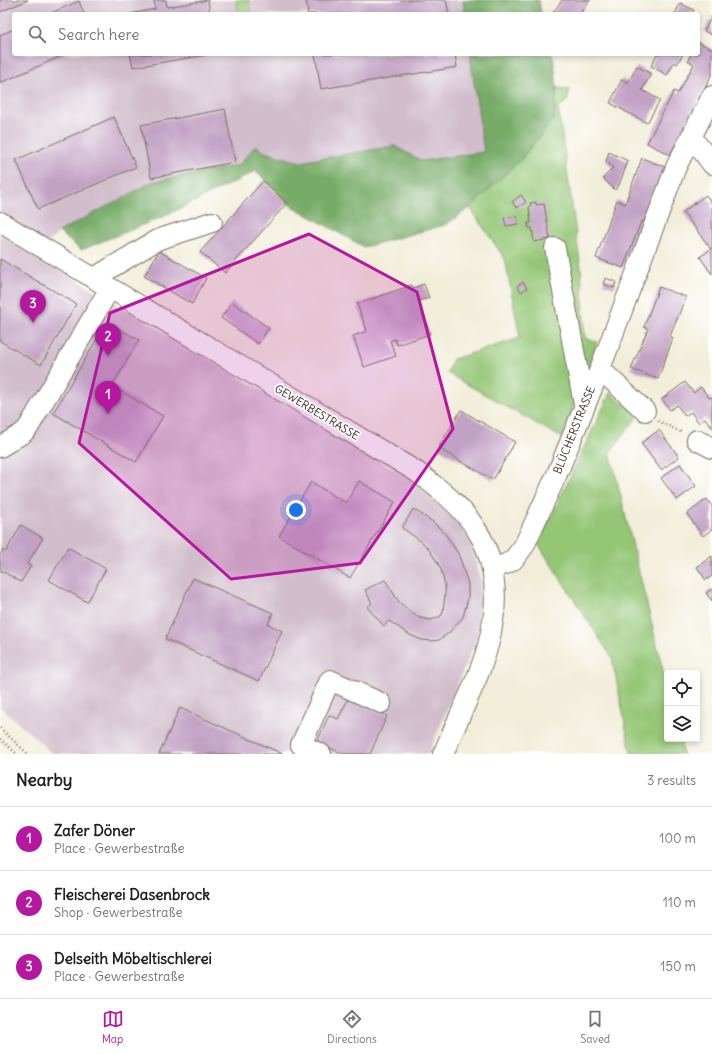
<!DOCTYPE html>
<html lang="en">
<head>
<meta charset="utf-8">
<style>
	:root { --surface:#fff; --page:#f6f6f6; --text:#202124; --muted:#757577; --line:#e0e0e0; --accent:#b5179e }
	body { margin:0; font-family:Delius,sans-serif; background:var(--page); color:var(--text) }
	.controls { position:absolute; right:12px; bottom:12px; display:grid; overflow:hidden; border-radius:4px; box-shadow:0 2px 6px #0003 }
	.controls button { width:36px; height:36px; display:grid; place-items:center; padding:0; border:0; border-bottom:1px solid var(--line); background:var(--surface); color:var(--text); font:20px sans-serif }
	.you { position:absolute; left:296px; top:510px; width:14px; height:14px; margin:-10px; border:3px solid #fff; border-radius:50%; background:#1a73e8; box-shadow:0 0 0 6px #1a73e833 }
	.badge { display:grid; place-items:center; width:26px; height:26px; border-radius:50%; background:var(--accent); color:#fff; font-size:13px; font-weight:700 }
	.pin { position:absolute; translate:-50% -33px; filter:drop-shadow(0 1px 2px #0008) }
	.pin::after { content:''; position:absolute; top:21px; width:14px; height:12px; background:inherit; clip-path:polygon(0 0,100% 0,50% 100%) }
	.list { margin:0; padding:0; list-style:none }
	h2 { display:flex; justify-content:space-between; align-items:center; height:52px; margin:0; padding:0 16px; font-size:17px }
	h2 small { font-size:13px; font-weight:400; color:var(--muted) }
	.list li { display:grid; grid-template-columns:26px 1fr auto; gap:12px; align-items:center; box-sizing:border-box; height:64px; padding:0 16px; border-top:1px solid var(--line) }
	.list b { display:block; font-size:15px; white-space:nowrap }
	.list p { margin:0; font-size:13px; white-space:nowrap; color:var(--muted) }
	.list em { font-size:13px; font-style:normal; color:var(--muted) }
	.icon { flex:none; width:22px; height:22px; fill:none; stroke:currentColor; stroke-width:2; stroke-linecap:round; stroke-linejoin:round }
	.map { position:relative; flex:none; width:712px; height:754px; overflow:hidden }
	.search { position:absolute; background:var(--surface); box-shadow:0 2px 6px #0003; left:12px; right:12px; top:12px; height:44px; display:flex; align-items:center; gap:10px; box-sizing:border-box; padding:0 14px; border-radius:4px; color:var(--muted); font-size:15px }
	.sheet { height:244px; background:var(--surface) }
	nav { display:flex; justify-content:space-around; align-items:center; box-sizing:border-box; height:56px; border-top:1px solid var(--line); background:var(--surface); font-size:11px; color:var(--muted) }
	nav a { display:grid; justify-items:center; gap:2px }
	nav .on { color:var(--accent) }
	.map>svg:first-child { display:block }
	.industrial { fill:#d1bdcc }
	.green { fill:#94c676; stroke:#68784a }
	.forest { fill:#77ab67; stroke:#596a42 }
	.building { fill:#c2a2c4 }
	.lines { fill:none; stroke-linecap:round; stroke-linejoin:round }
	.minor-casing { stroke:#7b6e5f; stroke-width:22 }
	.path { stroke:#7b6e5f; stroke-width:2.5; stroke-dasharray:1 3; stroke-linecap:butt }
	.minor { stroke:#fff; stroke-width:20 }
	.marked { fill:#b5179e; fill-opacity:0.2; stroke:#b5179e; stroke-width:3; stroke-linejoin:round }
	.labels { text-anchor:middle; dominant-baseline:central; stroke-width:3.5; stroke-linejoin:round; paint-order:stroke }
	.street-label { font-size:11px; fill:#3b2a1e; stroke:#fff }
</style>
</head>
<body>
<div class="map">
<svg width="712" height="754" viewBox="0 0 712 754">
	<rect width="100%" height="100%" fill="#fff"/>
	<filter id="ink" filterUnits="userSpaceOnUse"><feTurbulence type="fractalNoise" baseFrequency=".025" numOctaves="2"/><feDisplacementMap in="SourceGraphic" scale="8" xChannelSelector="R" yChannelSelector="G"/><feConvolveMatrix kernelMatrix="1 2 1 2 8 2 1 2 1" color-interpolation-filters="sRGB"/></filter>
	<filter id="wash" filterUnits="userSpaceOnUse"><feTurbulence type="fractalNoise" baseFrequency=".012" numOctaves="4" result="noise"/><feDisplacementMap in="SourceGraphic" scale="16" xChannelSelector="R" yChannelSelector="G"/><feGaussianBlur stdDeviation="0.9" result="paint"/><feColorMatrix in="noise" values="0 0 0 0 0 0 0 0 0 0 0 0 0 0 0 0 0 1.4 0 .05"/><feComposite in="paint" operator="in"/></filter>
	<g filter="url(#wash)">
		<rect width="100%" height="100%" fill="#f2edd9"/>
		<path class="industrial" d="M0,0H463L465,14H14V54H470L484,152L422,161L393,146L300,162L264,152L256,145L239,165L152,182L59,232L36,255L13,242L411,480L456,519L471,544L481,582L477,637L449,705L428,754H53L0,707Z"/>
		<path class="green" d="M236,0H249L251,14H239Z
			M557,88L569,89L568,100L558,108L581,268L585,338L597,342L562,438L447,373L453,359L520,338L505,259L470,208L520,160L554,119Z
			M610,393L638,416L610,452L667,687V739H680L683,754H631L612,658L538,544Z"/>
		<path class="forest" d="M463,0H539L541,14H465Z
			M470,54H552L554,62L557,88L554,119L520,160L470,208L445,225L364,247L290,205L256,171L165,216L81,250L59,232L152,182L239,165L256,145L264,152L300,162L394,146L422,161L484,152Z"/>
		<g id="blocks">
			<path class="building" d="M0,0H28L0,12Z
				M154,0H166L167,7L208,0L210,14H130L155,9Z
				M306,0H446L449,14H308Z
				M562,0H590L580,14H552Z
				M79,1L84,14H49Z
				M680,3L694,10L691,14H675Z
				M712,16V35L704,31Z
				M14,29V54H66L0,83V35Z
				M698,42L712,49V74L670,155L647,143L674,91L678,93L694,64L688,61L691,54H698Z
				M130,54H207V55L133,67Z
				M315,54H455L457,67L321,89Z
				M657,54H683L677,64L674,62L667,75L651,66Z
				M637,66L651,74L642,90L660,100L647,123L610,103L622,79L628,83Z
				M225,109L235,162L151,178L141,125Z
				M114,117L136,167L38,209L16,160Z
				M609,152L628,161L619,185L615,190L603,178L613,168L606,161Z
				M642,158L665,167L646,220L641,222L623,268L596,258L617,200L625,204Z
				M263,181L287,203L225,273L200,252Z
				M521,195L526,202L517,208L512,202Z
				M706,195L712,204V274L700,257L711,249L683,212Z
				M536,202V205L544,204L550,239L534,242L532,228H529L528,223H531L529,207L531,206L530,203Z
				M516,216L518,224L506,226L504,218Z
				M159,251L206,278L192,304L144,276Z
				M0,259L76,304L41,365L0,341Z
				M605,278L616,282L614,288L603,284Z
				M523,282L527,288L521,292L517,286Z
				M424,284L429,298L418,301L430,334L397,345L395,339L390,341L396,356L364,367L353,336L367,331L357,304L412,285L413,288Z
				M659,287L686,297L670,336L673,338L658,379L631,369L648,329L644,327Z
				M232,302L269,328L258,344L221,318Z
				M107,322L139,340L112,386L163,416L136,462L53,413Z
				M685,382L694,393L701,387L709,398L712,397V428L705,418L699,423L691,412L685,416L677,405L670,410L662,399Z
				M461,410L515,442L493,480L438,448Z
				M659,430L679,457L661,470L641,443Z
				M680,464L696,486L677,500L661,478Z
				M359,481L395,502L350,578L279,536L311,482L346,503Z
				M707,499L712,506V529L703,536L687,514Z
				M413,509L433,522L446,535L459,555L468,584V598L463,617L449,633L439,640L433,641L422,640L410,635L389,621L384,626L367,607L372,603L365,590L385,580L399,602L412,613L420,618L431,620L441,616L443,612L445,594V586L441,569L436,560L427,547L421,541L402,528Z
				M21,525L43,538L27,564L31,566L21,582L0,570V555L3,550L6,552Z
				M68,547L106,569L87,602L49,580Z
				M712,556V576L706,580L697,567Z
				M193,578L273,613L268,624L282,631L259,681L165,639Z
				M712,589V601L706,593Z
				M348,699L387,716L370,754H343L317,742L329,715L338,719Z
				M180,708L283,754H159Z"/>
		</g>
	</g>
	<g filter="url(#ink)">
		<use href="#blocks" fill-opacity="0" stroke="#7b6e5f" stroke-width="1"/>
		<g class="lines">
			<defs>
				<path id="minor" d="M691,136L712,164
					M0,222L417,472C439,489 461,505 476,529C493,554 498,591 493,620C489,652 476,681 463,709C456,724 450,739 443,754
					M555,248L584,405
					M94,278L157,240L212,222
					M600,369L645,411
					M697,440L712,448
					M0,447L23,433L28,428L110,288
					M492,568L506,564L513,560L524,546L557,474L600,369L676,167L712,96
					M321,754L301,745L330,680L381,703"/>
			</defs>
			<use href="#minor" class="minor-casing"/>
			<path class="path" d="M658,421L683,433
				M0,728L28,754
				M0,739L17,754"/>
			<use href="#minor" class="minor"/>
		</g>
	</g>
	<path class="marked" d="M309,234L417,292L453,429L360,563L231,579L79,443L110,313Z"/>
	<g class="labels">
		<g class="street-label">
			<text transform="translate(317 412) rotate(31)">GEWERBESTRASSE</text>
			<text transform="translate(574 430) rotate(-68)">BLÜCHERSTRASSE</text>
		</g>
	</g>
</svg>
<div class="controls">
<button><svg class="icon" aria-label="locate" viewBox="0 0 24 24"><circle cx="12" cy="12" r="6"/><path d="M12 2v4M12 18v4M2 12h4M18 12h4"/></svg></button>
<button><svg class="icon" aria-label="layers" viewBox="0 0 24 24"><path d="M12 4l9 5-9 5-9-5zM3 14l9 5 9-5"/></svg></button>
</div>
<div class="you"></div>
<div class="pin badge" style="left:108px;top:414px">1</div>
<div class="pin badge" style="left:108px;top:356px">2</div>
<div class="pin badge" style="left:33px;top:323px">3</div>
<div class="search"><svg class="icon" aria-label="search" viewBox="0 0 24 24"><circle cx="10" cy="10" r="6"/><path d="M15 15l6 6"/></svg>Search here</div>
</div>
<section class="sheet">
<h2>Nearby<small>3 results</small></h2>
<ul class="list">
<li><span class="badge">1</span><div><b>Zafer Döner</b><p>Place · Gewerbestraße</p></div><em>100 m</em></li>
<li><span class="badge">2</span><div><b>Fleischerei Dasenbrock</b><p>Shop · Gewerbestraße</p></div><em>110 m</em></li>
<li><span class="badge">3</span><div><b>Delseith Möbeltischlerei</b><p>Place · Gewerbestraße</p></div><em>150 m</em></li>
</ul>
</section>
<nav>
<a class="on"><svg class="icon" aria-label="map" viewBox="0 0 24 24"><path d="M3 6l6-2 6 2 6-2v14l-6 2-6-2-6 2zM9 4v14M15 6v14"/></svg>Map</a>
<a><svg class="icon" aria-label="directions" viewBox="0 0 24 24"><path d="M12 3l9 9-9 9-9-9zM9 14v-3h6M13 9l2 2-2 2"/></svg>Directions</a>
<a><svg class="icon" aria-label="saved" viewBox="0 0 24 24"><path d="M7 4h10v16l-5-4-5 4z"/></svg>Saved</a>
</nav>
</body>
</html>
